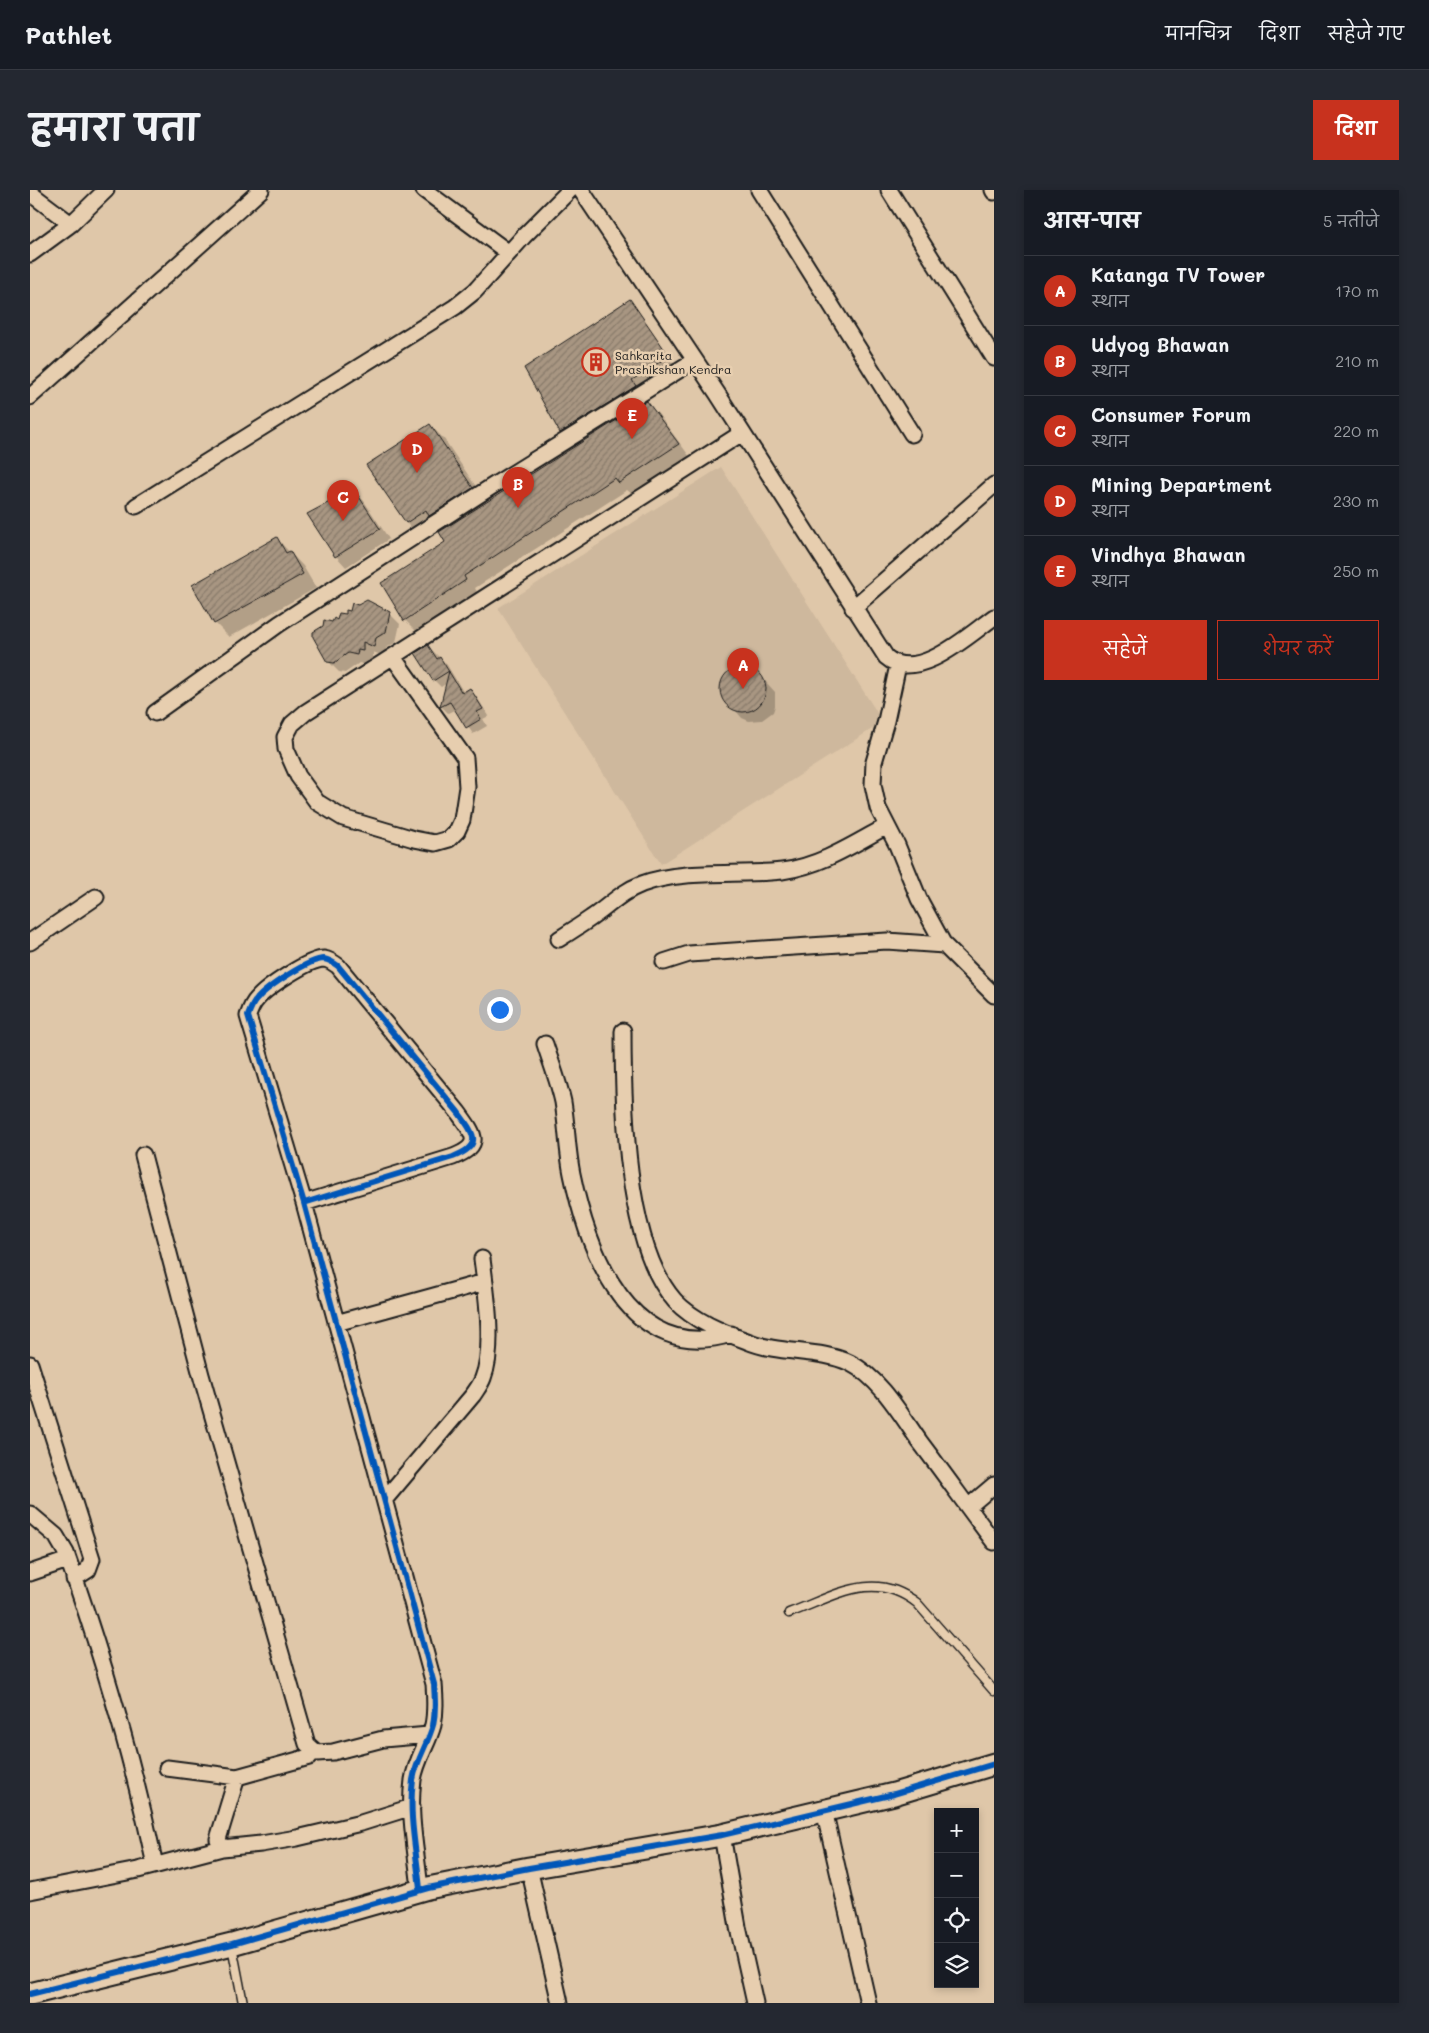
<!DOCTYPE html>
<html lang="hi">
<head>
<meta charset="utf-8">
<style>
	:root { --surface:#171b24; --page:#242831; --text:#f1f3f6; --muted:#9ea1a6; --line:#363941; --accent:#c8321e }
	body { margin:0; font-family:Mali,"Playpen Sans Deva",sans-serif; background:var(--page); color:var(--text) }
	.controls { position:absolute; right:15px; bottom:15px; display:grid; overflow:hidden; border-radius:0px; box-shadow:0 2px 8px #0003 }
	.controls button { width:45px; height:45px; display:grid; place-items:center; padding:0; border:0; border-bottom:1px solid var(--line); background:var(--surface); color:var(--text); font:25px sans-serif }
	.you { position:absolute; left:469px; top:819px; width:18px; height:18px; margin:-12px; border:4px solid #fff; border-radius:50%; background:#1a73e8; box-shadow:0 0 0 8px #1a73e833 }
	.badge { display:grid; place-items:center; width:32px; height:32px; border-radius:50%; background:var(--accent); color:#fff; font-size:16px; font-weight:700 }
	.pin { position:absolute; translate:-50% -41px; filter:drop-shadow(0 1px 2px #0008) }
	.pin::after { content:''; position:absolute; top:26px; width:18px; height:15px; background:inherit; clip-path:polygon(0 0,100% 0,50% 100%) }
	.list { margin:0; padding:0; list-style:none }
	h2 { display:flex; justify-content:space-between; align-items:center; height:65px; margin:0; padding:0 20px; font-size:21px }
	h2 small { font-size:16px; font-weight:400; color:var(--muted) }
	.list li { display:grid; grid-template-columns:32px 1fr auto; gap:15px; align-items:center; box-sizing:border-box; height:70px; padding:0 20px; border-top:1px solid var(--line) }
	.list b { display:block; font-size:19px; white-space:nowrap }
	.list p { margin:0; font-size:16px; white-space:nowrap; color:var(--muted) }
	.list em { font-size:16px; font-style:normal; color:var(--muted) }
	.actions { display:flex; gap:10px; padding:15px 20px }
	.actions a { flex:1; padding:11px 0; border:1px solid var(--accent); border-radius:0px; text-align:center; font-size:18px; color:var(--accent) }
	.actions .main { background:var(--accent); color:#fff }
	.icon { flex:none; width:28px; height:28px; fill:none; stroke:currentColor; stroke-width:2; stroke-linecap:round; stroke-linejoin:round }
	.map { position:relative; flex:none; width:964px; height:1813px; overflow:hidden; border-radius:0px }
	header { display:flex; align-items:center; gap:30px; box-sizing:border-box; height:70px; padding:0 25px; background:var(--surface); border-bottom:1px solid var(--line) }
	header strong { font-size:24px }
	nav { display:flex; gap:28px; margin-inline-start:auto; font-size:18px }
	.intro { display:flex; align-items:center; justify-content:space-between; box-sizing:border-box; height:120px; padding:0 30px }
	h1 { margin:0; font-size:35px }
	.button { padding:12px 22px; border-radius:0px; background:var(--accent); color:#fff; font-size:18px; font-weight:700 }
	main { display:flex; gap:30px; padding:0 30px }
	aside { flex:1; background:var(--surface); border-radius:0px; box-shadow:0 2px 8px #0003 }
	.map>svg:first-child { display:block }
	.built { fill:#ceb89d }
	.shadow { fill:#0003 }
	.building { fill:url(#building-hatch); stroke:#1c1c1c }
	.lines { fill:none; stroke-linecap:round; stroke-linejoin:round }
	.lane-casing { stroke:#1c1c1c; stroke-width:11 }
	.street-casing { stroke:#1c1c1c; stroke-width:19 }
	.secondary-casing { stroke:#1c1c1c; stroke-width:25 }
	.lane { stroke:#e7ceaf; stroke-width:8 }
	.street { stroke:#e7ceaf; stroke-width:15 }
	.secondary { stroke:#e7ceaf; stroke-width:21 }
	.cycleway-casing { stroke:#e7ceaf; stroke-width:9 }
	.cycleway { stroke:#0057b8; stroke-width:6 }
	.labels { text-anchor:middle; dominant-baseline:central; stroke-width:5; stroke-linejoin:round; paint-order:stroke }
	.poi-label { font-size:12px; fill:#1c1c1c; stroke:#e7ceaf; text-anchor:start }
</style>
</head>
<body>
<header>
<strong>Pathlet</strong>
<nav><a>मानचित्र</a><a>दिशा</a><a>सहेजे गए</a></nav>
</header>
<div class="intro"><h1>हमारा पता</h1><a class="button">दिशा</a></div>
<main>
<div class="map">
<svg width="964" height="1813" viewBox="0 0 964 1813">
	<defs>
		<pattern id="building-hatch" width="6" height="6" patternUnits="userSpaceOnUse" patternTransform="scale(1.25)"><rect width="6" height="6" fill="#a89682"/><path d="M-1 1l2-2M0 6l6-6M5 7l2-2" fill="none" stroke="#887a6a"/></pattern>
	</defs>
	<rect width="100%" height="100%" fill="#dfc7a9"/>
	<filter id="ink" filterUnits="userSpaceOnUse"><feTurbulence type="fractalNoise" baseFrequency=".02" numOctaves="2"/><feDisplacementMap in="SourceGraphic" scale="10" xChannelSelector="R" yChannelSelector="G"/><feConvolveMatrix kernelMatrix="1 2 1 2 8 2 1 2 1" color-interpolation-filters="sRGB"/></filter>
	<g filter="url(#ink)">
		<path class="built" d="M691,277L853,532L631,674L468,418Z"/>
		<path class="shadow" d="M599,111L644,173L607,197L537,249L531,242Z
			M617,212L629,225L660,267L602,304L597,300L445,398L447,402L387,442L375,430L417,353L415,340L409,334L390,346L376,333L400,235L414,249L457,313Z
			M324,301L334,311L359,349L316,377L306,366L278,325Z
			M247,349L273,376L286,398L199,447L185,433Z
			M359,423L370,434L366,452L356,458L354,466L343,462V471L338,470L337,475L329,473L315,483L309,482L298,471L303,434L317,425Z
			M398,456L417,475L434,503L440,499L446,506L459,526L453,529L457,536L443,544L426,519L418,523L411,516L417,493L411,497L404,490Z
			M705,478H719L725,480L745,502V516L743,522L732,530L719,531L712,528L693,506L692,493L700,481Z"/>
		<path class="building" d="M600,109L639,166L602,190L606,196L530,243L494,178Z
			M617,211L649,254L589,293L585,288L434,386L436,390L374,431L351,393L415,352L409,342Z
			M400,234L443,298L399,326L396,320L376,333L336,275Z
			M324,299L350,339L305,367L277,324Z
			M247,347L256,363L260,361L273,384L184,434L162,395Z
			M337,410L360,422L356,442L346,448L344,457L333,452V461L328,460L327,465L318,463L304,473L297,472L283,447V442L293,436L294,430L302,432L304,428L307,430L309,423L316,424V420L320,421L322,413L328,415Z
			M398,455L407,469L410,467L432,503L440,498L453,519L447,522L451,529L436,538L420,512L410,517L419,481L403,491L385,463Z
			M690 499a23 23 0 1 1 46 0a23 23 0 1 1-46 0Z"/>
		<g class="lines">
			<defs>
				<path id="lane" d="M759,1423C805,1406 844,1379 887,1413L964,1501
					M202,1756L213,1813"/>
				<path id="street" d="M394,0L479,63
					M551,0L687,203L856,467C886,494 939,445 964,427
					M729,0L882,244
					M859,0L964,168
					M963,0L964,2
					M0,3L41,34
					M0,64L41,34L76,0
					M0,207L231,0
					M106,316L425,117L445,101L494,46L540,0
					M823,418L964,295
					M363,467L435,568L437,597L432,630L427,641L419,649L405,653L384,649L313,628L287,612L268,586L256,559L255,547L262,534L276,522L712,243
					M868,475L856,531L844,572L843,595L848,618L867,655L889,709L914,755L964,805
					M125,523L249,434L461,297L665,170
					M529,749C540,742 551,735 561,728C579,716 591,702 612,694C651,679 710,686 752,681C791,676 824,654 857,636
					M0,752L66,707
					M634,772L659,764L810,754L857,751L914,755
					M593,841C593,914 595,1055 645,1111C664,1131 692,1142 717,1151C750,1165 789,1158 820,1173C850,1188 871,1225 890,1252C915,1285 939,1319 964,1352
					M515,854C521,873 529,893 533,912C537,936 537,960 542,984C558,1062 600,1175 701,1144
					M113,965L171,1185L277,1554L287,1563L303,1562L353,1549L399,1545
					M274,1013L423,967C454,955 444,944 428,922L308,776C304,773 300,770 294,769C279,769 237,797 227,809C222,814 220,820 218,826L274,1013L404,1494C405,1508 406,1521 403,1535C398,1554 386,1570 383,1590C378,1626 387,1664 390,1700
					M306,1133L455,1092
					M0,1174L62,1369L58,1380L44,1389
					M355,1309L443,1205C447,1199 451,1194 453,1188C465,1158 456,1101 452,1069
					M938,1317L964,1295
					M0,1324L26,1346L36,1363C72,1465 103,1570 125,1675
					M0,1383L38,1370
					M137,1578L207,1587L279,1567
					M794,1620L838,1813
					M692,1645L708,1737L725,1813
					M192,1658L188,1649L207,1587
					M499,1678L530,1813
					M0,1701L108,1680L192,1658L231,1654L267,1648L331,1633L382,1617"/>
				<path id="secondary" d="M0,1804L202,1754L398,1698L499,1678L692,1645L864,1604L964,1574"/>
			</defs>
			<use href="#lane" class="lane-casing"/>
			<use href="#street" class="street-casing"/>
			<use href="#secondary" class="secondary-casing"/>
			<use href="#lane" class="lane"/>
			<use href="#street" class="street"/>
			<use href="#secondary" class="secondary"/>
			<defs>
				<path id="cycleway" d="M274,1013L423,967C454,955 444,944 428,922L308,776C304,773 300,770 294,769C279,769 237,797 227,809C222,814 220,820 218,826L274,1013L404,1494C405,1508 406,1521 403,1535C398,1554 386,1570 383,1590C378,1626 387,1664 390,1700
					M0,1804L202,1754L398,1698L499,1678L692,1645L864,1604L964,1574"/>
			</defs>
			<use href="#cycleway" class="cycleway-casing"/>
			<use href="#cycleway" class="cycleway"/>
		</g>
	</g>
	<defs>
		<symbol id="building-ring" viewBox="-11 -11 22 22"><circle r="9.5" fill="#e7ceaf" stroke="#c8321e" stroke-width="1.5"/><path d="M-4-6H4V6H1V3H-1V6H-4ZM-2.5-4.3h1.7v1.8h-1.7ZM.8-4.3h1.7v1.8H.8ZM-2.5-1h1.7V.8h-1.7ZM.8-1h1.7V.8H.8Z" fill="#c8321e"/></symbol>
	</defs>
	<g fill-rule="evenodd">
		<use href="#building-ring" x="550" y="156" width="32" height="32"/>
	</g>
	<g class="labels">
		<g class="poi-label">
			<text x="585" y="165">Sahkarita<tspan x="585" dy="14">Prashikshan Kendra</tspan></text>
		</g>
	</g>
</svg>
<div class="controls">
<button>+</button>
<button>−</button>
<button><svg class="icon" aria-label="locate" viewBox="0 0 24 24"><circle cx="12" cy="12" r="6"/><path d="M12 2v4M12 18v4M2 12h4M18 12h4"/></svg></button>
<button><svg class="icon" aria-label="layers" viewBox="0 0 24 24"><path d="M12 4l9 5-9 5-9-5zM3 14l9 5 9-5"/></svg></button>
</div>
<div class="you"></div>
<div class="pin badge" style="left:713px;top:499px">A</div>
<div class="pin badge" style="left:488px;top:318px">B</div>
<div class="pin badge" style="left:313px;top:331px">C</div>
<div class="pin badge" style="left:387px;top:283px">D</div>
<div class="pin badge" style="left:602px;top:249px">E</div>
</div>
<aside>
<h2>आस-पास<small>5 नतीजे</small></h2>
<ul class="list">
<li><span class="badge">A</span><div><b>Katanga TV Tower</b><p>स्थान</p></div><em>170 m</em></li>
<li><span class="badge">B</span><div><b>Udyog Bhawan</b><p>स्थान</p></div><em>210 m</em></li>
<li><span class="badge">C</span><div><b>Consumer Forum</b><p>स्थान</p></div><em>220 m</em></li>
<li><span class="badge">D</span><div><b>Mining Department</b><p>स्थान</p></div><em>230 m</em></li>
<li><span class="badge">E</span><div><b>Vindhya Bhawan</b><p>स्थान</p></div><em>250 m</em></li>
</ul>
<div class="actions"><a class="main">सहेजें</a><a>शेयर करें</a></div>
</aside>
</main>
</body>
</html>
